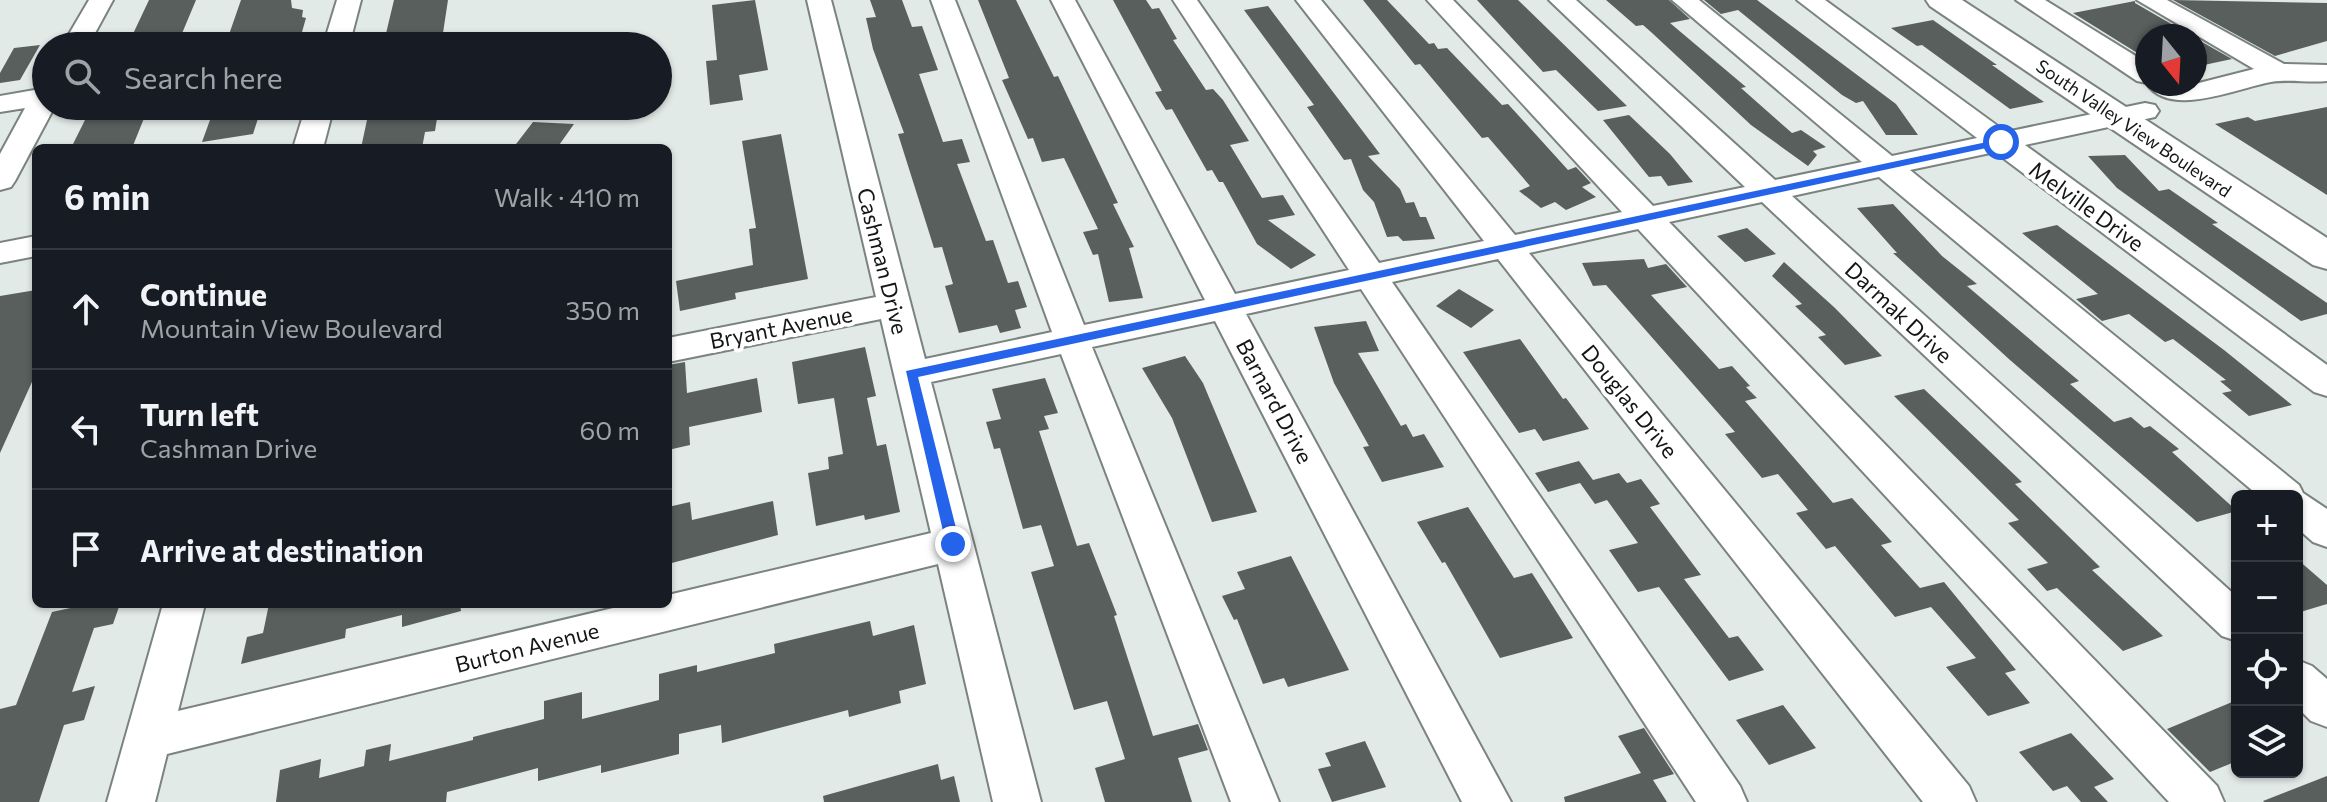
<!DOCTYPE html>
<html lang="en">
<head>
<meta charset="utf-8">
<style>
	:root { --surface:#171b24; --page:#242831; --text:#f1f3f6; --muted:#9ea1a6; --line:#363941 }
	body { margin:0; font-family:Commissioner,sans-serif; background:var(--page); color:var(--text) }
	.controls { position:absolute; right:24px; bottom:24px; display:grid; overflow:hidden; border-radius:12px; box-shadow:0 2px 6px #0004 }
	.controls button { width:72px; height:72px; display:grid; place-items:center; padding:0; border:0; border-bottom:2px solid var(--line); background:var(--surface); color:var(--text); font:40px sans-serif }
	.compass { position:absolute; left:2135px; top:24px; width:72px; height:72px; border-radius:50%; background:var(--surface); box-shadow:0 2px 6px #0004; rotate:162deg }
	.stop { position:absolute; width:24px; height:24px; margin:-18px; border:6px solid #2563eb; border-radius:50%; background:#fff }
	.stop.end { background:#2563eb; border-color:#fff; box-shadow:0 2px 8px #0008 }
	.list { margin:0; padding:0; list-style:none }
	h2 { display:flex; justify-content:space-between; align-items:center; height:104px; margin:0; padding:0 32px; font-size:34px }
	h2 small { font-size:26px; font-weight:400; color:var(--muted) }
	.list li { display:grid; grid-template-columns:52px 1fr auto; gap:24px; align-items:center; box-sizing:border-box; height:120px; padding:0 32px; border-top:2px solid var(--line) }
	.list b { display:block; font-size:30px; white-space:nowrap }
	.list p { margin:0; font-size:26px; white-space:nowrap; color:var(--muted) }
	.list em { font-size:26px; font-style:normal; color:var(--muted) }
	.icon { flex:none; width:44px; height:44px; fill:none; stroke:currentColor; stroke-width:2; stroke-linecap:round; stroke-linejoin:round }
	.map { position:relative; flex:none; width:2327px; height:802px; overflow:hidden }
	.search { position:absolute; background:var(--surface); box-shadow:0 2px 6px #0004; left:32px; top:32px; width:640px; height:88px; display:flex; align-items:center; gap:20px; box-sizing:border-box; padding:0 28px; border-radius:44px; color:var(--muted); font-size:30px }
	.panel { position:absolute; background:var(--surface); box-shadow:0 2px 6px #0004; left:32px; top:144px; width:640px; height:464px; border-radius:12px }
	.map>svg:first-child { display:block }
	.building { fill:#585f5d }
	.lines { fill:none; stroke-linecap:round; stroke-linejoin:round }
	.minor-casing { stroke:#7b8380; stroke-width:4 }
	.major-casing { stroke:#7b8380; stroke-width:4 }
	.minor { fill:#fff; fill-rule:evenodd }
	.major { fill:#fff; fill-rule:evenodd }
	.route { fill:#2563eb }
	.labels { text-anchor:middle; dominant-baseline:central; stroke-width:8; stroke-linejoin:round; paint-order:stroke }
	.far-street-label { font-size:18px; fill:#131615; stroke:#fff }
	.street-label { font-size:22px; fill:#131615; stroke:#fff }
</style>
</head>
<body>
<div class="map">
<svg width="2327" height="802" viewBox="0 0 2327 802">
	<rect width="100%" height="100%" fill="#e2eae7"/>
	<path class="building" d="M149,0H196L178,43L131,46L136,35L132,36Z
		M241,0H291L292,8L303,10L302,17L306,18L298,46H225Z
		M394,0H448L441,46H383Z
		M755,0L768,70L739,75L743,100L710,105L706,61L717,60L712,5Z
		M870,0H902L912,27L922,26L938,70L919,74L943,142L962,139L970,162L957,164L986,241L993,240L1008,283L1018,281L1027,307L1015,310L1021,328L1000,333L997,325L959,333L945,286L953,284L942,247L934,248L898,134L904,133L873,49L866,18L876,17Z
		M978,0H1016L1054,77L1058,76L1118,203L1113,204L1134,247L1129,248L1143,298L1109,302L1098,254L1093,255L1083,232L1098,229L1064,158L1042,162L1033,138L1028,139L1002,80L1009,78Z
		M1113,0H1146L1152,9L1159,8L1177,39L1173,40L1206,90L1213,89L1223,100L1249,141L1230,145L1262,198L1283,195L1295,215L1268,220L1316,255L1291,269L1257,244L1223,182H1219L1212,170L1207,171L1172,109L1166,110L1155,92L1162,91Z
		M1363,0H1387L1429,44L1434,43L1438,49L1447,48L1502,105L1508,104L1568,170L1576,167L1591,183L1582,187L1596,197L1566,210L1555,202L1541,208L1519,191L1530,186L1488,137L1482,138L1420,64L1415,65Z
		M1477,0H1518L1627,106L1598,111L1556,70L1543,72Z
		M1606,0H1669L1690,19L1670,23L1746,87L1741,88L1792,133L1801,130L1826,147L1813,151L1817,155L1808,166L1751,125L1651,32L1643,25L1636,26Z
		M1704,0H1757L1896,104L1918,135H1886L1863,101L1856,103L1842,95L1738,10L1721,14Z
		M2173,0L2327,3V41L2275,56Z
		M2135,1V3L2192,36H2147V59L2073,13Z
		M1268,6L1380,154L1368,156L1400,189L1406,203L1414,202L1420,217H1426L1435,239L1403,241L1398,236L1387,237L1374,202L1363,190L1351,159L1344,160L1307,107L1314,105L1244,10Z
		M1933,20L1997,65H1992L2044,102L2010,109L1922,45L1917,46L1891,28Z
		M2195,38L2232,59L2204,65L2195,60Z
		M40,45L20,80L0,83V73L14,48Z
		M92,106H149L132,148H71Z
		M231,106H262L253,134L202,142L214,109Z
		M370,106H439L435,131L425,132L422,148H361Z
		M2327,107V195L2215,124L2248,117L2255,121Z
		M1629,115L1670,154L1693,182L1668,186L1661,176L1649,177L1603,120Z
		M533,122L574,124L557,148H513Z
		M781,134L808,279L735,293L736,299L680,311L676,281L753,265L749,229L756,228L742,141Z
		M2125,155L2159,191L2169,189L2218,223L2212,224L2327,303V314L2301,321L2117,188L2088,156Z
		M1893,204L1942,256L1977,284L1967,286L2079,381L2070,384L2114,422L2131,417L2144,428L2150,426L2179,449L2172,452L2237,511L2197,522L2010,360L1893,253H1897L1857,208Z
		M2057,225L2224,350L2292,405L2249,416L2222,393L2232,391L2220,381L2226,380L2173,339L2165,342L2129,314L2102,321L2076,299L2098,294L2022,233Z
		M1747,228L1776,254L1745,262L1717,236Z
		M1644,259L1648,268L1666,264L1687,287L1651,295L1719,369L1732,366L1750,386L1746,387L1757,398L1745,401L1833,503L1852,498L1892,542L1881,545L1920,588L1944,582L2016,670L2005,673L2030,703L1988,716L1946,667L1976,658L1931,607L1895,617L1835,546L1826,549L1796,513L1808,510L1778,474L1762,478L1725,434L1735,432L1606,285L1593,286L1582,263Z
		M1784,262L1835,308L1882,356L1845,365L1818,337L1826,335L1795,306L1802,304L1772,276Z
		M1459,289L1494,310L1471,328L1436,306Z
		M36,290V373L0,453V296Z
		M1366,321L1379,351L1358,353L1401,426L1406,424L1413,437L1424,434L1444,467L1382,482L1363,447L1369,446L1334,383L1314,327Z
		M1520,339L1563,399L1566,398L1589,429L1543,441L1535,429L1519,433L1463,352Z
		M865,347L876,396L867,398L877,446L886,444L900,512L865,520L864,515L816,526L808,473L829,469L828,457L843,454L834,398L798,404L792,362Z
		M1185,356L1203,383L1257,512L1212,522L1172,418L1142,368Z
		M685,362L687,393L757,378L762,412L689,427L690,445L668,450V365Z
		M1045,378L1058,413L1044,416L1049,429L1039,431L1077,546L1089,543L1117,615L1114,616L1153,736L1198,724L1208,750L1178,758L1192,802H1105L1095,768L1125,759L1107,701L1074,710L1031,572L1054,566L1041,525L1023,529L1000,448L994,449L986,422L1001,419L992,389Z
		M1924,389L2022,482L2015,484L2100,567L2092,570L2163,636L2123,651L2057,588L2047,591L2027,569L2048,563L2008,523L2019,520L1894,396Z
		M1579,461L1593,480L1619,473L1627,483L1641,479L1660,504L1650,507L1701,575L1684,579L1729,638L1738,636L1764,670L1729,681L1659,587L1638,592L1609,550L1638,543L1607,500L1595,504L1580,483L1548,492L1535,473Z
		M773,501L778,535L668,564V507L690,502L692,520Z
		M1468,507L1514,578L1532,573L1573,638L1500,658L1445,562L1442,563L1417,522Z
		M1291,556L1349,670L1288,687L1284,678L1263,684L1237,619L1234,620L1222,596L1245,589L1237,572Z
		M2297,559L2327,585V604L2297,613Z
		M89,604H120L113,624L94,628L72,692L95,686L84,720L64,725L39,802H0V709L16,705L52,612Z
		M269,604H460L461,611L402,627V615L346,629L345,638L241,664L247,637L263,633Z
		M870,621L873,636L914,625L926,684L899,691L901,703L849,717L848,710L722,743L721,725L679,734V754L601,773V765L538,781V768L447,792L446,802H276L280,770L321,759L319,778L364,766L366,750L391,744L389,761L473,740V737L544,719V701L582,692V719L659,700V674L697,665V672L775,653L774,644Z
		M2237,700V761L2210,772L2167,729Z
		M1783,705L1816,748L1769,765L1736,720Z
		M1644,728L1674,774L1653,780L1667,802H1565L1564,797L1641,773L1618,736Z
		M2071,733L2114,779L2094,787L2108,802H2081L2067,786L2053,791L2019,752Z
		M1365,741L1386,787L1332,802L1318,769L1331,766L1325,753Z
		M938,764L941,780L954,776L960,802H824L823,796Z
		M2327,776V802H2264L2263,801Z"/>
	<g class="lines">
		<defs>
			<path id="minor" d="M89,0H113L88,46H62Z
				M337,0H361L349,46H323Z
				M807,0H831L925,359L1052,332L931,0H955L1084,325L1205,300L1051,0H1075L1235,294L1349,270L1173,0H1197L1379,263L1484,241L1296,0H1321L1515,235L1622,212L1427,0H1453L1653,206L1745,187L1549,0H1576L1775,180L1862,162L1672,0H1699L1892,156L1977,138L1797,0H1825L2006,132L2145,103L2155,105L2159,111L2155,117L2025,145L2327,365V396L2314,392L1995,152L1910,170L2299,485L2303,493L2327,509V547L2313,542L2297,528V496H2259L1879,177L1792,196L2237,597V641L2222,636L1762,202L1669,222L2217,786L2224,802H2169L1638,229L1529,253L1969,786L1976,802H1923L1498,259L1392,282L1740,786L1747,802H1696L1361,289L1246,314L1511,802H1462L1215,321L1092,347L1279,802H1231L1061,354L931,382L1041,802H993L938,564L167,754L155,802H107L163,604H205L178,711L630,604H668V595L931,533L881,319L668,362V338L876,297Z
				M2016,0H2045L2147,63V83L2137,81Z
				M2137,0H2167L2284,64L2327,65V81C2308,83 2290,79 2271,82C2240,87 2171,119 2147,84H2195L2254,69Z
				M46,88V106H55L15,181L11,187L0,190V154L25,108L0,112V96Z
				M306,106H334L323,148H293Z
				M36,236V256L0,263V243Z
				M2297,660L2312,666L2327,679V727L2311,721L2297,707Z"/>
			<path id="major" d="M1926,0H1962L2327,238V269L2313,265L1930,6Z"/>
		</defs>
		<use href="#minor" class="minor-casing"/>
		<use href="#major" class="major-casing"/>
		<use href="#minor" class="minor"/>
		<use href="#major" class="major"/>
	</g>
	<path class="route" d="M2001,139L2005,144L918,377L960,544L953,550L946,544L906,371Z"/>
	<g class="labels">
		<g class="far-street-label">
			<text transform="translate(2134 128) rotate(34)">South Valley View Boulevard</text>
		</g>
		<g class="street-label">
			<text transform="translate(2087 206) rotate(36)">Melville Drive</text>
			<text transform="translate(883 261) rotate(76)">Cashman Drive</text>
			<text transform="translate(1899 312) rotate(43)">Darmak Drive</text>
			<text transform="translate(781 327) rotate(-11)">Bryant Avenue</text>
			<text transform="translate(1275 401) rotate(62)">Barnard Drive</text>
			<text transform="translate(1630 401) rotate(51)">Douglas Drive</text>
			<text transform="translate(527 647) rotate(-14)">Burton Avenue</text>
		</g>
	</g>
</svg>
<div class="controls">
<button>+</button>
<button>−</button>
<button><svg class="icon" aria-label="locate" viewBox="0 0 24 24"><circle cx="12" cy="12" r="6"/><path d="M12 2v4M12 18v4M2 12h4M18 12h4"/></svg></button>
<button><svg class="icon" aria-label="layers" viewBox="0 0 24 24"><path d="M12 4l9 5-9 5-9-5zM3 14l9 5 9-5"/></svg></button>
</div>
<svg class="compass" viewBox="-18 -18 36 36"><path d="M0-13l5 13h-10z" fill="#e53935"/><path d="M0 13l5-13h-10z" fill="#9ea1a6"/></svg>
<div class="stop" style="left:2001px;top:142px"></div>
<div class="stop end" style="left:953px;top:544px"></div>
<div class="search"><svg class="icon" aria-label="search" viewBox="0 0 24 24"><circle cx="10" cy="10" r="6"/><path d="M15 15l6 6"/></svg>Search here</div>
<section class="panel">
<h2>6 min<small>Walk · 410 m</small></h2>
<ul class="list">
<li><svg class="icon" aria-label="ahead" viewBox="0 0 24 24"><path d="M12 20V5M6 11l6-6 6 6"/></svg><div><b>Continue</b><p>Mountain View Boulevard</p></div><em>350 m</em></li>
<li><svg class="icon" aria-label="left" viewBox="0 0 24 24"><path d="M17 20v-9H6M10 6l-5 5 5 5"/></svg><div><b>Turn left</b><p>Cashman Drive</p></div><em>60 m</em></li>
<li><svg class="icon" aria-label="arrive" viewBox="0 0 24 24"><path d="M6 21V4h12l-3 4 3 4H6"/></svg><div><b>Arrive at destination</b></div></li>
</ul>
</section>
</div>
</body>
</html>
